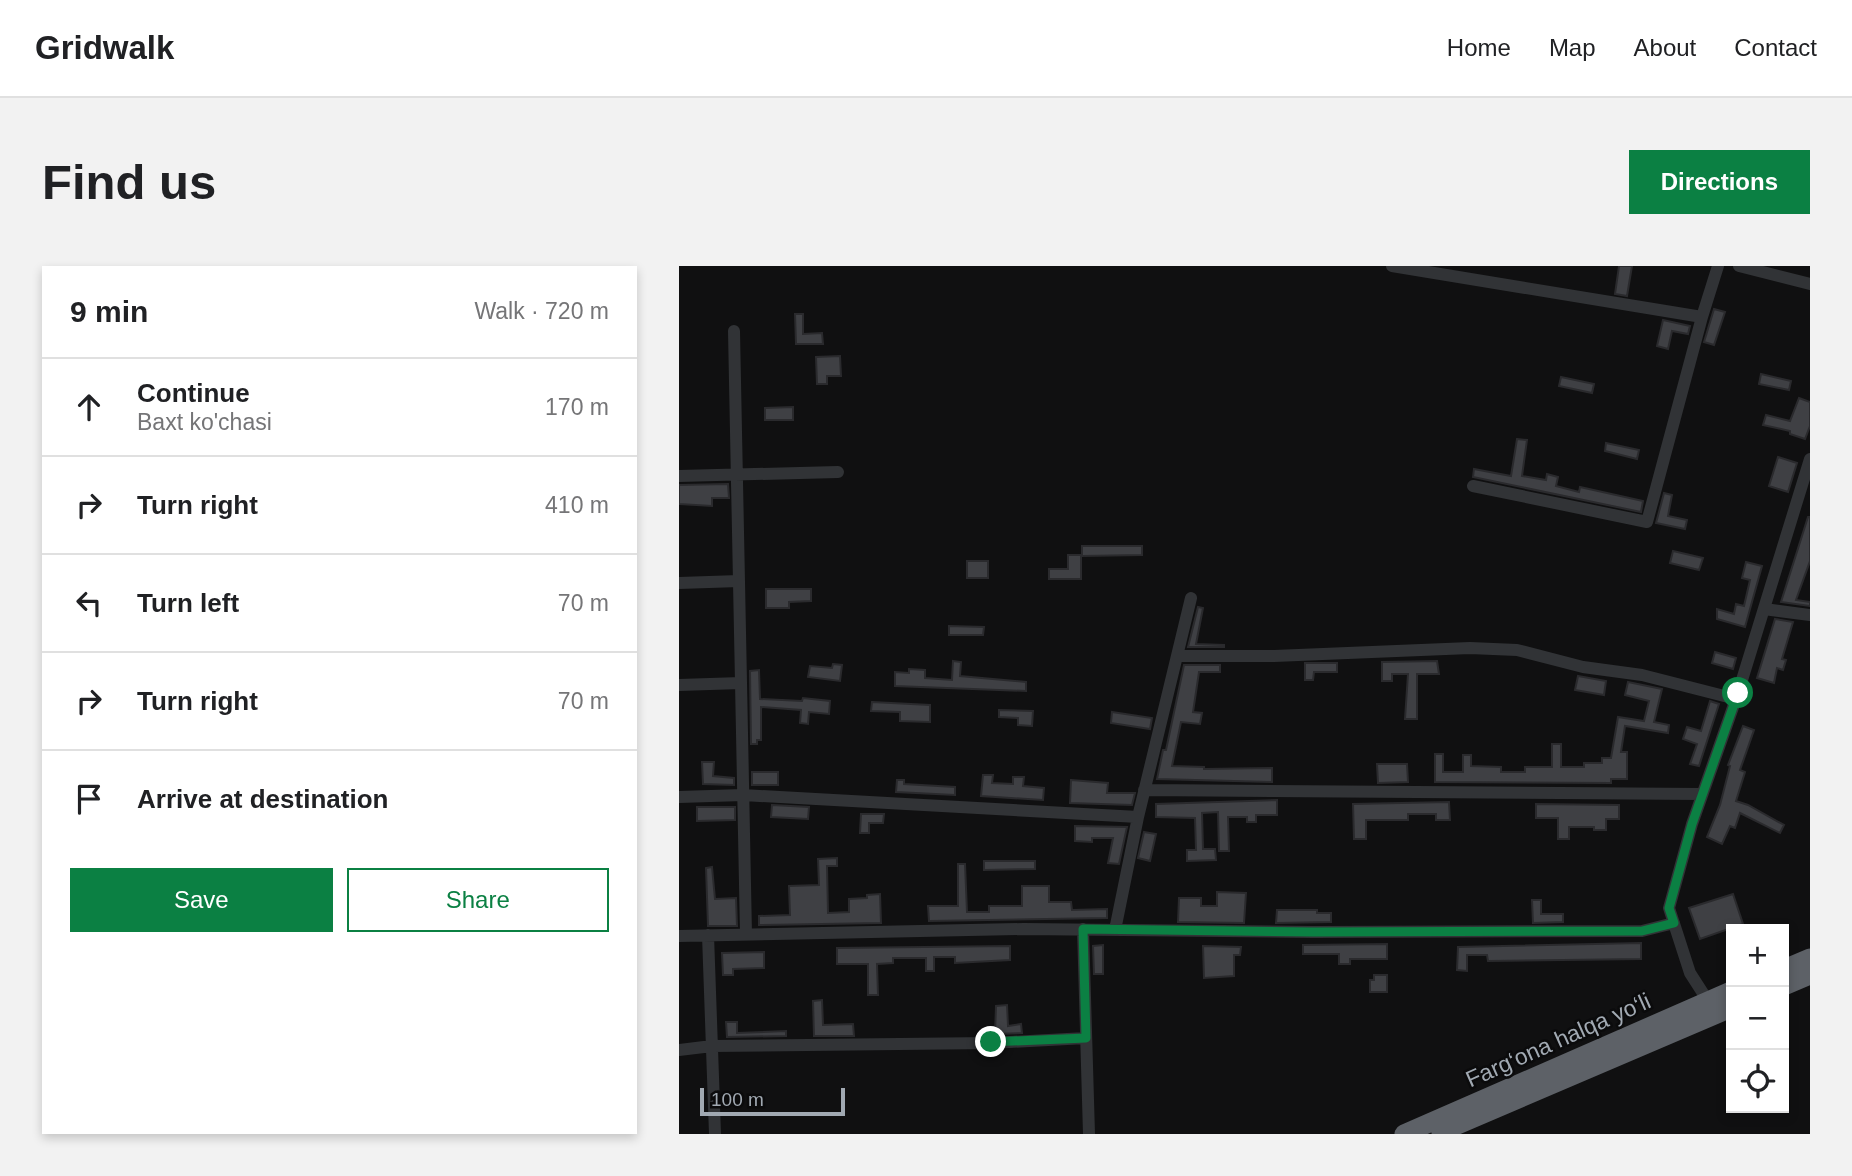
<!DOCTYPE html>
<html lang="en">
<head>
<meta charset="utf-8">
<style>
	:root { --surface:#fff; --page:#f2f2f2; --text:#202124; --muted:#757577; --line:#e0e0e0; --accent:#0b8043 }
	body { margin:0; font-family:Arial,sans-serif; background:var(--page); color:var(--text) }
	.controls { position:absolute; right:21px; bottom:21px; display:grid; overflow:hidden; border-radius:0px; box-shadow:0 4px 10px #0003 }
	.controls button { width:63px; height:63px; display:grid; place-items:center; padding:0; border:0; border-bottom:2px solid var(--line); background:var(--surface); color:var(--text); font:35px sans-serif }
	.scale { position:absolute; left:21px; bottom:18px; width:145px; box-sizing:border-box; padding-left:7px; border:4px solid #a1a9b2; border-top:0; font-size:19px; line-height:24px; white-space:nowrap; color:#a1a9b2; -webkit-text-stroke:5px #0b0b0c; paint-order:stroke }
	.stop { position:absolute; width:21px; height:21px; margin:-16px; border:5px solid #0b8043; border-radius:50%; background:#fff }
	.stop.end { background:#0b8043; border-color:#fff; box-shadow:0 2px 7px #0008 }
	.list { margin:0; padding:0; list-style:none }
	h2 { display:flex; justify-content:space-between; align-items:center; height:91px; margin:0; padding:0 28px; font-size:30px }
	h2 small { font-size:23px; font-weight:400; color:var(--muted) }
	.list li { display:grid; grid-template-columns:46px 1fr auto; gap:21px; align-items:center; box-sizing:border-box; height:98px; padding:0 28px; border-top:2px solid var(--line) }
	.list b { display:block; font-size:26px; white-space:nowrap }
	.list p { margin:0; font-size:23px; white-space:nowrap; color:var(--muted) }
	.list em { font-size:23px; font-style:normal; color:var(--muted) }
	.actions { display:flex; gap:14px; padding:21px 28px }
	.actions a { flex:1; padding:16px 0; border:2px solid var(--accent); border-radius:0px; text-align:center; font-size:24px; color:var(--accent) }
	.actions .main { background:var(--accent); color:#fff }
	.icon { flex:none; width:38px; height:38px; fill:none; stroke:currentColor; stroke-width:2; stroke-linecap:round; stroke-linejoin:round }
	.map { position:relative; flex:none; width:1131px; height:868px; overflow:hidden; border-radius:0px }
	header { display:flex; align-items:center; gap:42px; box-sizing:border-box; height:98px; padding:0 35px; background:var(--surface); border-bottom:2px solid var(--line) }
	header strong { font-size:33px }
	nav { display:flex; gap:38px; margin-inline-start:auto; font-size:24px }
	.intro { display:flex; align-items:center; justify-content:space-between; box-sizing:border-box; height:168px; padding:0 42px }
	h1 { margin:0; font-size:49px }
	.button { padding:18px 32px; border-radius:0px; background:var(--accent); color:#fff; font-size:24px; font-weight:700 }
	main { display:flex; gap:42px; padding:0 42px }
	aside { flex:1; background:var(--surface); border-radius:0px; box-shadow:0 4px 10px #0003 }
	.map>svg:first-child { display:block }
	.building { fill:#3f4044; stroke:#2a2a2d; stroke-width:2 }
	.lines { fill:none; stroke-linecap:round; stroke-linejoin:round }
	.minor { stroke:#313336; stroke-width:12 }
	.highway { stroke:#5d6167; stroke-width:19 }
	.route { stroke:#0b8043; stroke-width:9 }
	.labels { text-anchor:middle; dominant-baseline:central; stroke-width:5; stroke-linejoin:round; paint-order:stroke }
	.street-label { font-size:23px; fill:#a1a9b2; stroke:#0b0b0c }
</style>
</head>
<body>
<header>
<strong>Gridwalk</strong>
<nav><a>Home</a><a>Map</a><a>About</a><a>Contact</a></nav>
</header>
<div class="intro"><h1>Find us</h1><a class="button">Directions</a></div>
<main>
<aside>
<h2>9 min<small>Walk · 720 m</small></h2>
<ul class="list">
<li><svg class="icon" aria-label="ahead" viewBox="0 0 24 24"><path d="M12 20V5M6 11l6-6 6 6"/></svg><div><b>Continue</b><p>Baxt ko'chasi</p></div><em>170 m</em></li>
<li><svg class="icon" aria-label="right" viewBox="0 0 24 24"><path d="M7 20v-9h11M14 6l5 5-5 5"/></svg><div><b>Turn right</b></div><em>410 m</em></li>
<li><svg class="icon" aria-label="left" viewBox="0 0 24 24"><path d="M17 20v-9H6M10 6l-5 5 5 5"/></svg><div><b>Turn left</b></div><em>70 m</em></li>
<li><svg class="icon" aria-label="right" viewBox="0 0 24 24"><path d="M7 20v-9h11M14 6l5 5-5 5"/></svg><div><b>Turn right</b></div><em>70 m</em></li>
<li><svg class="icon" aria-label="arrive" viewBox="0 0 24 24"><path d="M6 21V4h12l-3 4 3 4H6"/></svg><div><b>Arrive at destination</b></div></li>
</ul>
<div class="actions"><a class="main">Save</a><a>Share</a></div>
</aside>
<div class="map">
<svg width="1131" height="868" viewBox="0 0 1131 868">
	<rect width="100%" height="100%" fill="#101011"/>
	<path class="building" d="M940,0H953L948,30L936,28Z
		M1035,43L1046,46L1035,79L1025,76Z
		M116,48H124V68L143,67L144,78H117Z
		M984,54L1011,60L1009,68L993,65L989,83L978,80Z
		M161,90L162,110H148V118H138L137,91Z
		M1082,108L1112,115L1110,124L1080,118Z
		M882,111L915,118L913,127L880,120Z
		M1120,132L1131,136V160L1126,173L1111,168V165L1084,159L1087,149L1111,155Z
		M114,141V154H86V142Z
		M838,173L848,174L843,210L867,214L868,208L879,211L877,220L900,226L901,221L964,235L962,246L794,211L795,203L832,210Z
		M927,177L960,184L958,193L926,185Z
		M1099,191L1118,197L1109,226L1090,220Z
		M49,218L50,232H33V240L0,238V219Z
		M985,227L993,229L989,250L1008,254L1006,263L977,257Z
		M1129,251H1131V295L1117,334L1131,336V340L1102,336Z
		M403,280H463V289L403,290Z
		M994,285L1024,292L1020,304L991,297Z
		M389,289H402V313H370V303H389Z
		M288,295H309V312H288Z
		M1067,296L1083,300L1066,361L1038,353V343L1055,348L1057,338L1065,340L1071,314L1063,312Z
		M87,323H132V335L110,336V342H87Z
		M519,341L524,342L517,378L545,379V381H509Z
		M1096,353L1114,356L1103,393L1107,394L1104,404L1098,402L1095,417L1078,412Z
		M270,360L305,361L304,369H270Z
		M1036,386L1057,392L1054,403L1033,397Z
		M274,395L282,396L281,410L347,416V425L216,420V406L230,407V403L246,404V412L273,414Z
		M758,395L760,408H738V453H726L729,408H713V415H703V396Z
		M626,397H658V406H635L634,414H626Z
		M154,398L163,399L161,415L129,411L131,400L153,402Z
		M505,399H541V406H520L514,446L523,447L521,458L502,456L493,500L525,501V503L593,502V516L478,513L484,484H487Z
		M80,404L81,433L123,435L124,432L151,435L150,448L130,446L129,458L121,457L122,444L82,441V474H78V478H72L71,405Z
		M899,410L927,415L925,429L896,424Z
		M949,416L983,423L975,456L990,459L989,467L946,460L942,486H948V513H932V517L756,516V488H764V506H784V489H792V500L822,501V506H846V501H873V478H882V501H905V497H923V492H932L939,451L965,455L970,435L946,429Z
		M1031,435L1040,438L1020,500L1011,498L1018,478L1004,473L1008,461L1022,465Z
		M193,436L251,439V456L221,455V446L192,445Z
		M320,444L354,445L353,460L339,459V452L320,451Z
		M433,446L473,452L471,463L432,457Z
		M1064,460L1075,464L1061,504L1066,506L1057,535L1069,539L1105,559L1101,567L1061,547L1056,562L1051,560L1043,578L1028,571L1041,539L1051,500L1049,499Z
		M23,496H35L34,510L55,512V519L24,518Z
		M698,498H728L729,516L699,517Z
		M73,506H99V519H73Z
		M304,509H314L313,517L334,518V511H345L344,520L365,522L364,534L302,530Z
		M218,514H225V518L276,521V529L217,526Z
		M392,514L429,517L428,527H456L453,539L391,537Z
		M598,534V549H577V556H568V551H549L550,585H540L539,546L523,547L524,583H536L537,594L508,595V584H517L516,552L477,551V538Z
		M770,536L771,554H757V548H729V554H687V573H675L674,538Z
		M857,538L940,539V553H927V564H915V561H890V573H879V552H857Z
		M93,539L130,541L129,553L92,551Z
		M18,541H56V554L18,555Z
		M182,548H205L204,557H190V567H181Z
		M396,560L448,561L440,598L429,597L434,572H413V576L396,575Z
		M465,566L477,568L471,595L459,592Z
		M158,592V600H148L149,647L170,646V633L188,632V629L201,628L202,657L80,659V650L111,649L110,620L140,619L139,593Z
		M305,595H356V603L305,604Z
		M279,598H286L288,646H310V640H343V620H370V636H392L393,644L428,643V652L250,655L249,640H279Z
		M33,601L36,633L57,632L58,660H29L27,602Z
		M538,626L567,627L565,657L499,656L500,632H522V640H538Z
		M1054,628L1064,658L1021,673L1010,642Z
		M853,634H862V648H884V656L854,657Z
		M598,644H638V647H652V656L597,657Z
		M962,677V693L809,695L808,689H788V705L778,704L779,681Z
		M708,678V693H671V698H660V688H624V679Z
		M424,679V708H415L414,680Z
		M331,680V694L276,697V691H255V705H247V692H214V697L198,698L199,729H189V698H158V682Z
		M524,680L562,681L561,689H555V710L525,712Z
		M85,686V702L54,703V709H44L43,687Z
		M695,709H708V726H691V714H695Z
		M143,734L144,759L174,758L175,770H135L134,735Z
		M328,739L329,760L342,758L343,767L316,768L317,740Z
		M47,756H58V767L107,765V770L48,771Z"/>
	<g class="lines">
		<path class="minor" d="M713,0L1023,51L1039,0
			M1060,0L1131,18
			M55,65L67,668
			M0,210L159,206
			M794,220L968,256L1023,51
			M0,317L60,315
			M1085,343L1131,349
			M498,390H595L791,382L838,384L904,401L963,409L1057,433
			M0,419L62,417
			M465,524L1023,528
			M0,531L64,529L459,551
			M404,663L410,868
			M436,664L459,551L512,332
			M29,669L36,868
			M0,670L344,663L634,666L963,665L995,657
			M1029,735L1011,707L990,642L1013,558L1059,427L1131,193
			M0,784L33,780L312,777L407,772"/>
		<path class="highway" d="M1105,703L1131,692
			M1105,720L1131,709
			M762,866L1052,742
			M725,868L1052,725"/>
	</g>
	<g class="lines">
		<path class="route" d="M312,776L407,772L404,663L634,666L963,665L995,657L990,642L1013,558L1059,427"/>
	</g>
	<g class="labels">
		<g class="street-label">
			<text transform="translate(879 774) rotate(-24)">Farg‘ona halqa yo‘li</text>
		</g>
	</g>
</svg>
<div class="controls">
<button>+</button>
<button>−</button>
<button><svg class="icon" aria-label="locate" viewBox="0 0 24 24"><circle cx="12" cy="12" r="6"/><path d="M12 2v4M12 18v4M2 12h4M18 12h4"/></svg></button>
</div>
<div class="scale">100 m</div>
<div class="stop" style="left:1059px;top:427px"></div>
<div class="stop end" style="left:312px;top:776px"></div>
</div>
</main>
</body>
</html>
